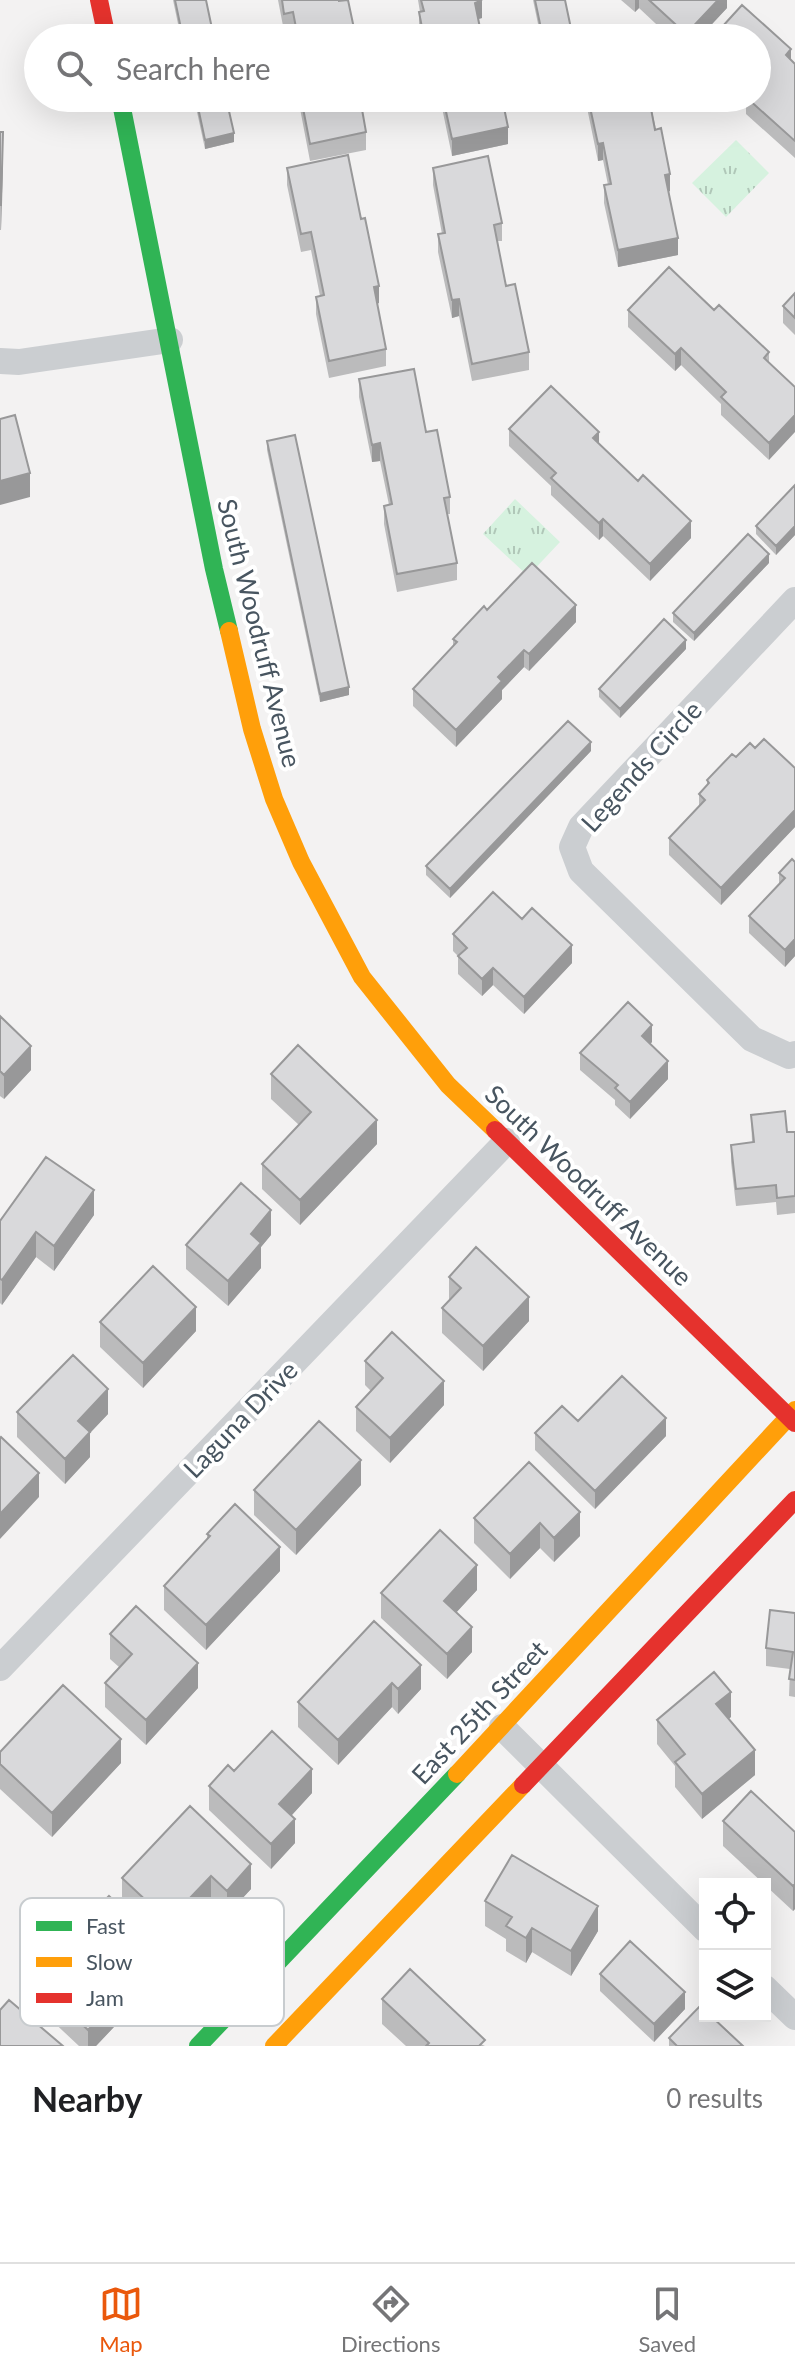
<!DOCTYPE html>
<html lang="en">
<head>
<meta charset="utf-8">
<style>
	:root { --surface:#fff; --page:#f2f2f2; --text:#202124; --muted:#757577; --line:#e0e0e0; --accent:#ea580c }
	body { margin:0; font-family:Lato,sans-serif; background:var(--page); color:var(--text) }
	.controls { position:absolute; right:24px; bottom:24px; display:grid; overflow:hidden; border-radius:0px; box-shadow:0 8px 32px #0002 }
	.controls button { width:72px; height:72px; display:grid; place-items:center; padding:0; border:0; border-bottom:2px solid var(--line); background:var(--surface); color:var(--text); font:40px sans-serif }
	.list { margin:0; padding:0; list-style:none }
	h2 { display:flex; justify-content:space-between; align-items:center; height:104px; margin:0; padding:0 32px; font-size:34px }
	h2 small { font-size:26px; font-weight:400; color:var(--muted) }
	.icon { flex:none; width:44px; height:44px; fill:none; stroke:currentColor; stroke-width:2; stroke-linecap:round; stroke-linejoin:round }
	.map { position:relative; flex:none; width:795px; height:2046px; overflow:hidden }
	.search { position:absolute; background:var(--surface); box-shadow:0 8px 32px #0002; left:24px; right:24px; top:24px; height:88px; display:flex; align-items:center; gap:20px; box-sizing:border-box; padding:0 28px; border-radius:44px; color:var(--muted); font-size:30px }
	.sheet { height:216px; background:var(--surface) }
	nav { display:flex; justify-content:space-around; align-items:center; box-sizing:border-box; height:112px; border-top:2px solid var(--line); background:var(--surface); font-size:22px; color:var(--muted) }
	nav a { display:grid; justify-items:center; gap:4px }
	nav .on { color:var(--accent) }
	.map>svg:first-child { display:block }
	.grass { fill:url(#grass-tufts) }
	.lines { fill:none; stroke-linecap:round; stroke-linejoin:round }
	.street { stroke:#cbced1; stroke-width:26 }
	.fast { stroke:#30b455; stroke-width:18 }
	.slow { stroke:#ff9f0a; stroke-width:18 }
	.jam { stroke:#e5322d; stroke-width:18 }
	.wall { fill:#bbbbbc }
	.shaded-wall { fill:#989899 }
	.building { fill:#d9d9db; stroke:#989899; stroke-width:2 }
	.labels { text-anchor:middle; dominant-baseline:central; stroke-width:8; stroke-linejoin:round; paint-order:stroke }
	.street-label { font-size:26px; fill:#485560; stroke:#fff }
	.key { fill:#fff; stroke:#c8cccf; stroke-width:2 }
	.key-label { font-size:22px; fill:#485560 }
</style>
</head>
<body>
<div class="map">
<svg width="795" height="2046" viewBox="0 0 795 2046">
	<defs>
		<pattern id="grass-tufts" width="24" height="20" patternUnits="userSpaceOnUse" patternTransform="scale(2)"><rect width="24" height="20" fill="#d6f2df"/><path d="M3 7l-1-3M5 7V3M7 7l1-3M15 17l-1-3M17 17v-4M19 17l1-3" fill="none" stroke="#b0c7b8"/></pattern>
	</defs>
	<rect width="100%" height="100%" fill="#f3f2f2"/>
	<path class="grass" d="M736,140L769,173L726,217L692,183Z
		M515,499L560,542L528,576L483,534Z"/>
	<g class="lines">
		<path class="street" d="M0,361L19,362L170,340
			M795,600L581,827L572,847L581,871L752,1039L789,1056L795,1054
			M0,1668L507,1141
			M502,1727L705,1929
			M765,1988L795,2017"/>
		<path class="fast" d="M120,98L214,569L229,631
			M198,2046L457,1774"/>
		<path class="slow" d="M229,631L252,729L274,799L301,862L362,977L448,1085L495,1130
			M457,1774L795,1410
			M274,2046L523,1785"/>
		<path class="jam" d="M99,0L107,38
			M495,1130L795,1423
			M523,1785L795,1500"/>
	</g>
	<path class="wall" d="M173,0H206L214,38H181Z
		M278,0H339L356,38H294L293,30L284,31Z
		M418,0H482V18L478,19L482,38H420L419,29V12H420Z
		M533,0H565L573,38H541Z
		M621,0H727V8L699,38H671L639,8L635,12Z
		M791,60L795,64V158L746,114V105L738,98H757Z
		M194,98H226L234,142L205,149Z
		M298,98H360L366,132V150L310,161Z
		M440,98H502L508,144L452,156Z
		M585,98H649L670,191L668,192L678,255L618,267L604,203V185H608L603,160L598,161Z
		M0,132L3,157L1,230H0Z
		M287,168L361,219L379,303L377,304L386,349V366L329,378L316,314V297L320,296L311,250L301,252L287,185Z
		M433,168L502,223V241H497L506,286L529,352V370L472,381L459,316L452,318L438,252V234H442L433,185Z
		M795,293V335L783,323V306Z
		M628,310L769,352V460L721,415V404L681,365L675,371L628,327Z
		M359,379L426,432L450,497V514H447L457,563V580L397,592L384,524V506L389,505L380,461L372,462L359,397Z
		M509,429L599,444L691,538L650,581L603,536L599,540L551,495V486L509,446Z
		M267,441L349,695L320,702L267,450Z
		M795,485V535L776,555L756,534V526Z
		M769,563L694,641L673,622V613Z
		M487,610L576,622L529,671L524,667L502,690V699L456,747L413,706V689L453,646V639Z
		M686,649L620,718L599,697V689Z
		M755,748L795,768V827L721,905L669,855V838L699,807V794L707,785V780L736,757Z
		M591,751L450,898L426,875V866Z
		M795,862V956L785,967L749,933V916L779,884V873Z
		M522,919L572,963L524,1014L493,985L482,996L458,974V956L453,951V934Z
		M0,1016L31,1070L4,1099L0,1096Z
		M652,1042L650,1044L668,1079L630,1119L615,1105V1100L580,1070V1053Z
		M271,1074L377,1144L300,1225L262,1189V1164L299,1125L271,1099Z
		M751,1115L787,1132H795V1213L777,1215L776,1202L736,1206L731,1162V1145L752,1142Z
		M94,1215L54,1271L36,1257L2,1305L0,1303V1221Z
		M271,1235L261,1247V1268L228,1306L186,1269V1245Z
		M449,1277L529,1321L483,1371L442,1333V1308L449,1300Z
		M100,1322L196,1331L143,1388L100,1347Z
		M365,1361L444,1405L390,1463L356,1431V1407L371,1391L365,1385Z
		M17,1412L108,1414L90,1433V1457L65,1484L17,1437Z
		M578,1421L666,1436L595,1509L535,1450V1433Z
		M529,1462L580,1536L554,1562L540,1548L510,1579L474,1543V1518Z
		M361,1485L296,1555L254,1515V1490Z
		M207,1534L280,1571L206,1650L164,1610V1586L207,1539Z
		M477,1590L456,1612L472,1652L447,1679L381,1618V1593Z
		M795,1613V1697L789,1696L790,1669L766,1666V1648Z
		M374,1621L421,1689L398,1714L392,1707L338,1765L298,1727V1702Z
		M110,1634L198,1688L146,1745L105,1707V1683L119,1667L110,1659Z
		M731,1717L728,1719L755,1775L702,1819L675,1787V1766L657,1744V1720Z
		M0,1752L121,1763L52,1837L0,1789Z
		M234,1771L312,1793L292,1815L295,1843L271,1869L209,1810V1786Z
		M723,1821L795,1832V1909L793,1911L723,1846Z
		M251,1864V1889L227,1915L211,1901L168,1946L122,1903V1878Z
		M485,1901L598,1931L571,1976L532,1952L526,1963L506,1951V1939L485,1926Z
		M69,1937L165,1973L96,2046H79L47,2016V1991L72,1965L69,1962Z
		M600,1974L685,2009L654,2042L600,1991Z
		M382,1999L485,2046H406L382,2024Z
		M669,2038L743,2046H669Z"/>
	<path class="shaded-wall" d="M635,0H639V8L635,12Z
		M718,0H727V8L699,38H686V34Z
		M482,1V18L475,20V3Z
		M791,49V66L786,55Z
		M508,127V144L452,156V139Z
		M3,132V157L1,230V205Z
		M234,133V142L205,149V140Z
		M603,143V160L598,161V144Z
		M670,174V191L665,192V175Z
		M678,238V255L618,267V250Z
		M379,286V303L374,304V287Z
		M459,299V316L452,318V300Z
		M681,348V365L675,371V354Z
		M795,415V432L769,460V443Z
		M599,432V449L593,438Z
		M380,443V461L372,462V445Z
		M30,473V497L0,505V481Z
		M603,519V536L599,540V523Z
		M691,521V538L650,581V564Z
		M795,526V535L776,555V546Z
		M769,554V563L694,641V633Z
		M576,605V622L529,671V654Z
		M686,640V649L620,718V709Z
		M524,650V667L502,690V699L456,747V730L498,677Z
		M349,687V695L320,702V694Z
		M591,742V751L450,898V889Z
		M795,810V827L721,905V888Z
		M795,939V956L785,967V950Z
		M572,945V963L524,1014V997Z
		M493,968V985L482,996V979Z
		M652,1025V1042L642,1053V1036Z
		M31,1046V1070L4,1099V1075Z
		M668,1061V1079L630,1119V1102Z
		M377,1120V1144L300,1225V1200Z
		M94,1190V1215L54,1271V1246Z
		M271,1210V1235L261,1247V1268L228,1306V1281L251,1234Z
		M36,1232V1257L2,1305V1280Z
		M529,1297V1321L483,1371V1346Z
		M196,1307V1331L143,1388V1363Z
		M444,1381V1405L390,1463V1438Z
		M108,1389V1414L90,1433V1457L65,1484V1459L78,1421Z
		M666,1418V1436L595,1509V1491Z
		M361,1460V1485L296,1555V1530Z
		M39,1473V1497L0,1539V1514Z
		M580,1512V1536L554,1562V1538Z
		M540,1523V1548L510,1579V1554Z
		M280,1547V1571L206,1650V1625Z
		M477,1565V1590L444,1626V1601Z
		M472,1627V1652L447,1679V1654Z
		M198,1663V1688L146,1745V1720Z
		M421,1665V1689L398,1714V1689Z
		M392,1683V1707L338,1765V1740Z
		M731,1692V1717L716,1729V1704Z
		M121,1739V1763L52,1837V1813Z
		M755,1750V1775L702,1819V1794Z
		M312,1769V1793L279,1829V1804Z
		M295,1819V1843L271,1869V1844Z
		M251,1864V1889L227,1915V1891Z
		M211,1876V1901L168,1946V1921Z
		M795,1884V1909L793,1911V1886Z
		M598,1906V1931L571,1976V1951Z
		M532,1928V1952L526,1963V1938Z
		M165,1949V1973L96,2046H88V2030Z
		M685,1992V2009L654,2042V2024Z"/>
	<path class="building" d="M175,0H206L214,38H183Z
		M282,0H339V1L348,0L356,38H298L293,12L284,14Z
		M421,0H482L475,3L482,38H424L419,12L424,11Z
		M535,0H565L573,38H543Z
		M649,0H718L686,34Z
		M742,5L791,49L786,55L795,64V141L747,98H757V38H712Z
		M196,98H226L234,133L205,140Z
		M301,98H360L366,132L310,144Z
		M443,98H502L508,127L452,139Z
		M588,98H649L655,130L661,128L670,174L665,175L678,238L618,250L604,185L611,184L603,143L598,144Z
		M0,132H3L1,205H0Z
		M348,155L361,219L365,218L379,286L374,287L386,349L329,361L316,297L324,295L311,232L301,234L287,168Z
		M488,156L502,223L494,225L506,286L515,284L529,352L472,364L459,299L452,300L438,234L445,233L433,168Z
		M669,267L714,310L719,305L769,352L764,358L795,387V415L769,443L721,397L726,392L681,348L675,354L628,310Z
		M795,293V318L783,306Z
		M414,369L426,432L437,430L450,497L444,498L457,563L397,574L384,506L392,504L380,443L372,445L359,379Z
		M551,386L599,432L593,438L638,481L643,475L691,521L650,564L603,519L599,523L551,478L556,473L509,429Z
		M15,415L30,473L0,481V419Z
		M295,435L349,687L320,694L267,441Z
		M795,485V526L776,546L756,526Z
		M748,534L769,554L694,633L673,613Z
		M532,563L576,605L529,654L524,650L498,677L502,681L456,730L413,689L457,642L453,639L484,606L487,610Z
		M664,619L686,640L620,709L599,689Z
		M568,721L591,742L450,889L426,866Z
		M764,739L795,768V810L721,888L669,838L705,800L699,794L709,783L707,780L732,754L736,757L750,743L755,748Z
		M792,859L795,862V939L785,950L749,916L785,878L779,873Z
		M493,892L522,919L532,908L572,945L524,997L493,968L482,979L458,956L467,948L453,934Z
		M628,1002L652,1025L642,1036L668,1061L630,1102L615,1088L618,1085L580,1053Z
		M0,1016L31,1046L4,1075L0,1071Z
		M298,1045L377,1120L300,1200L262,1164L311,1112L271,1074Z
		M785,1111L787,1132H795V1196L777,1198L776,1185L736,1189L731,1145L754,1142L751,1115Z
		M46,1157L94,1190L54,1246L36,1232L2,1280L0,1279V1221Z
		M241,1183L271,1210L251,1234L261,1243L228,1281L186,1245Z
		M476,1247L529,1297L483,1346L442,1308L461,1288L449,1277Z
		M153,1266L196,1307L143,1363L100,1322Z
		M392,1332L444,1381L390,1438L356,1407L383,1378L365,1361Z
		M73,1355L108,1389L78,1421L90,1432L65,1459L17,1412Z
		M622,1376L666,1418L595,1491L535,1433L562,1406L578,1421Z
		M319,1421L361,1460L296,1530L254,1490Z
		M1,1437L39,1473L0,1514V1438Z
		M529,1462L580,1512L554,1538L540,1523L510,1554L474,1518Z
		M235,1504L280,1547L206,1625L164,1586L210,1536L207,1534Z
		M440,1530L477,1565L444,1601L472,1627L447,1654L381,1593Z
		M136,1606L198,1663L146,1720L105,1683L132,1654L110,1634Z
		M770,1610L795,1613V1680L789,1679L793,1652L766,1648Z
		M374,1621L421,1665L398,1689L392,1683L338,1740L298,1702Z
		M714,1672L731,1692L716,1704L755,1750L702,1794L675,1762L685,1754L657,1720Z
		M63,1685L121,1739L52,1813L0,1764V1752Z
		M272,1731L312,1769L279,1804L295,1819L271,1844L209,1786L228,1765L234,1771Z
		M751,1791L795,1832V1884L793,1886L723,1821Z
		M190,1806L251,1864L227,1891L211,1876L168,1921L122,1878Z
		M512,1855L598,1906L571,1951L532,1928L526,1938L506,1926L512,1917L485,1901Z
		M109,1896L165,1949L88,2030L47,1991L85,1952L69,1937Z
		M630,1941L685,1992L654,2024L600,1974Z
		M410,1969L485,2040L479,2046H426L429,2043L382,1999Z
		M9,2000L63,2046H0V2010Z
		M700,2006L705,2010V2016H711L743,2046H677L669,2038Z"/>
	<g class="labels">
		<g class="street-label">
			<text transform="translate(260 633) rotate(76)">South Woodruff Avenue</text>
			<text transform="translate(641 766) rotate(-48)">Legends Circle</text>
			<text transform="translate(589 1185) rotate(44)">South Woodruff Avenue</text>
			<text transform="translate(240 1419) rotate(-46)">Laguna Drive</text>
			<text transform="translate(479 1712) rotate(-47)">East 25th Street</text>
		</g>
	</g>
	<rect x="20" y="1898" width="264" height="128" rx="12" class="key"/>
	<rect x="36" y="1921" width="36" height="10" fill="#30b455"/>
	<rect x="36" y="1957" width="36" height="10" fill="#ff9f0a"/>
	<rect x="36" y="1993" width="36" height="10" fill="#e5322d"/>
	<g class="key-label">
		<text x="86" y="1934">Fast</text>
		<text x="86" y="1970">Slow</text>
		<text x="86" y="2006">Jam</text>
	</g>
</svg>
<div class="controls">
<button><svg class="icon" aria-label="locate" viewBox="0 0 24 24"><circle cx="12" cy="12" r="6"/><path d="M12 2v4M12 18v4M2 12h4M18 12h4"/></svg></button>
<button><svg class="icon" aria-label="layers" viewBox="0 0 24 24"><path d="M12 4l9 5-9 5-9-5zM3 14l9 5 9-5"/></svg></button>
</div>
<div class="search"><svg class="icon" aria-label="search" viewBox="0 0 24 24"><circle cx="10" cy="10" r="6"/><path d="M15 15l6 6"/></svg>Search here</div>
</div>
<section class="sheet">
<h2>Nearby<small>0 results</small></h2>
<ul class="list">
</ul>
</section>
<nav>
<a class="on"><svg class="icon" aria-label="map" viewBox="0 0 24 24"><path d="M3 6l6-2 6 2 6-2v14l-6 2-6-2-6 2zM9 4v14M15 6v14"/></svg>Map</a>
<a><svg class="icon" aria-label="directions" viewBox="0 0 24 24"><path d="M12 3l9 9-9 9-9-9zM9 14v-3h6M13 9l2 2-2 2"/></svg>Directions</a>
<a><svg class="icon" aria-label="saved" viewBox="0 0 24 24"><path d="M7 4h10v16l-5-4-5 4z"/></svg>Saved</a>
</nav>
</body>
</html>
